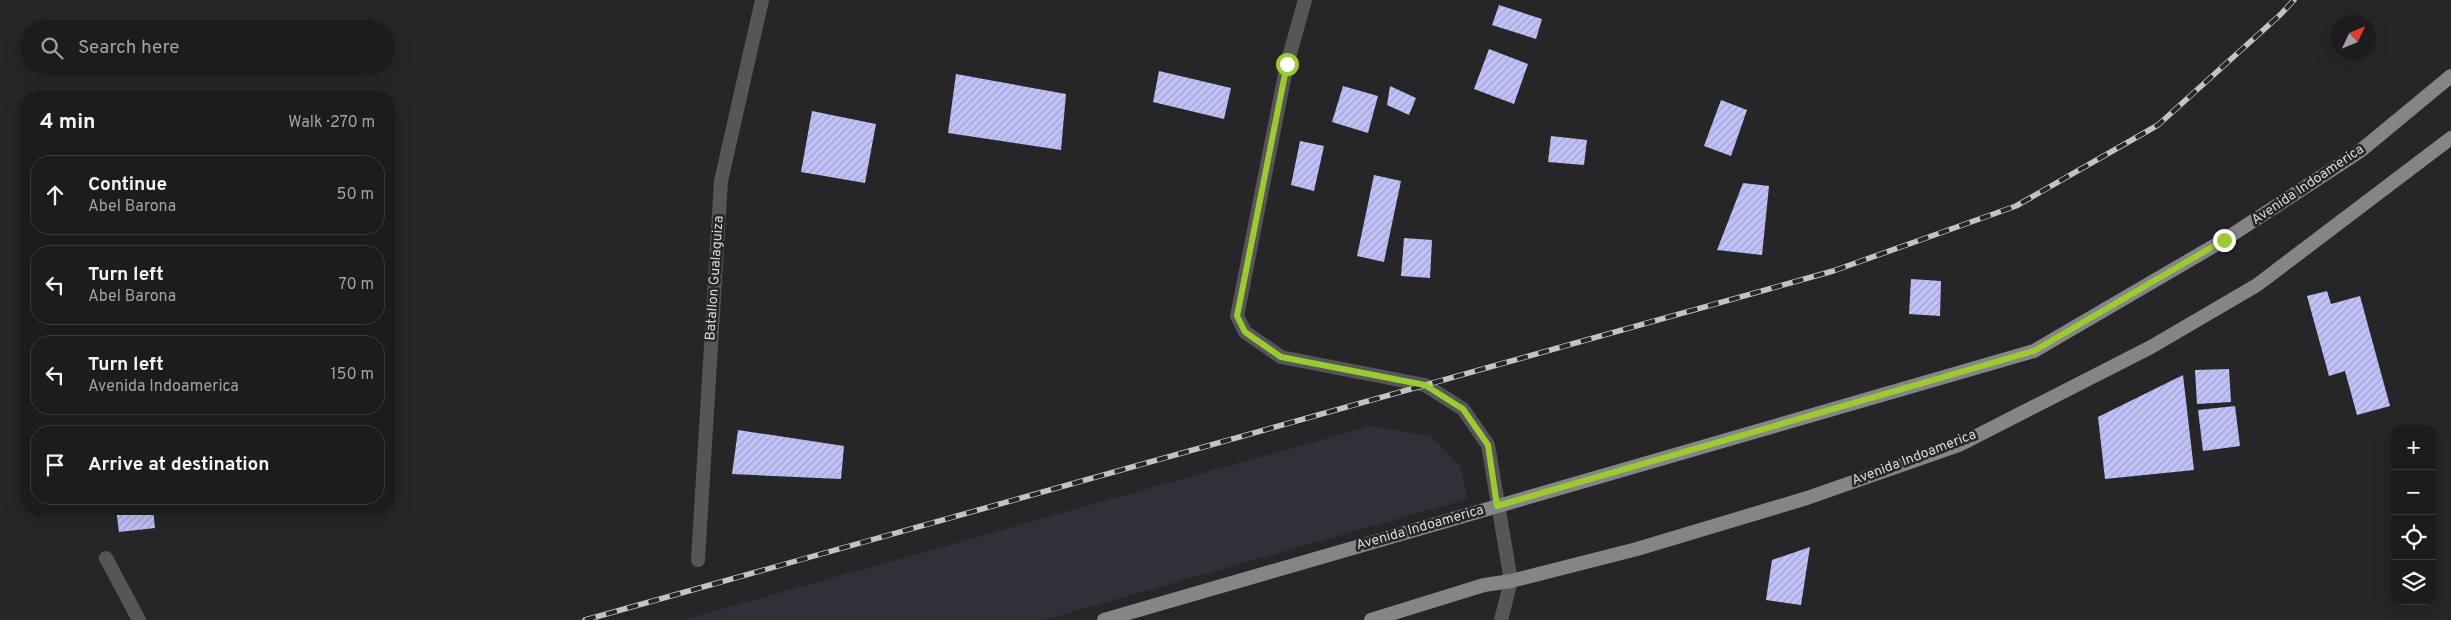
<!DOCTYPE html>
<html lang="en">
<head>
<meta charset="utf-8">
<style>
	:root { --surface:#1c1c1f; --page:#29292c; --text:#f1f3f6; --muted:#a0a1a4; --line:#3a3a3d }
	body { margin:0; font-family:Overpass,sans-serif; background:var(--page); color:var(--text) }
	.controls { position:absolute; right:15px; bottom:15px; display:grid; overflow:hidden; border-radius:10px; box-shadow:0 5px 20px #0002 }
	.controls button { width:45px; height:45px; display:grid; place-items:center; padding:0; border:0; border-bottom:1px solid var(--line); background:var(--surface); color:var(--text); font:25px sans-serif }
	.compass { position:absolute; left:2331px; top:15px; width:45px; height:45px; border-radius:50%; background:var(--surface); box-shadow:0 5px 20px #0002; rotate:46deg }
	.stop { position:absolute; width:15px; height:15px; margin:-11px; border:4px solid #9cca31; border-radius:50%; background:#fff }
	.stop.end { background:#9cca31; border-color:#fff; box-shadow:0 1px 5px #0008 }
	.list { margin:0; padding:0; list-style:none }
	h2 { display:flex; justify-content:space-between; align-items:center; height:65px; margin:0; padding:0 20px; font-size:21px }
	h2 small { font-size:16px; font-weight:400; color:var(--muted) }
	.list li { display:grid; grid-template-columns:32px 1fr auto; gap:15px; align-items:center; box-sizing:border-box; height:80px; margin:0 10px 10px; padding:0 10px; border:1px solid var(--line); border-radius:20px }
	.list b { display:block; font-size:19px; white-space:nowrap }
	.list p { margin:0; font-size:16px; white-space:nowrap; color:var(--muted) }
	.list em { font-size:16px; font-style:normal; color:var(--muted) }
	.icon { flex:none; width:28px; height:28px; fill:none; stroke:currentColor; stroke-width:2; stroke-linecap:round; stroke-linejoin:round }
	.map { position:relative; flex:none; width:2451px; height:620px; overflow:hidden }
	.search { position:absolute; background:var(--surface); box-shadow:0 5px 20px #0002; left:20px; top:20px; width:375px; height:55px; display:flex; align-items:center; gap:12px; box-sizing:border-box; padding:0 18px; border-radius:28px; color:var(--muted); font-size:19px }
	.panel { position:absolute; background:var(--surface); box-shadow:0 5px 20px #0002; left:20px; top:90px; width:375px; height:425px; border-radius:20px }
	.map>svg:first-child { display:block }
	.built { fill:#303038 }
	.building { fill:url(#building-hatch) }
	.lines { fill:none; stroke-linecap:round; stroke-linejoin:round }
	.minor { stroke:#565658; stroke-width:14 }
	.primary { stroke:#858588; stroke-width:14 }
	.rail-casing { stroke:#c3c3c5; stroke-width:5.5 }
	.rail { stroke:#262629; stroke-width:4; stroke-dasharray:11; stroke-linecap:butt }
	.route { stroke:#9cca31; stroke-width:6 }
	.labels { text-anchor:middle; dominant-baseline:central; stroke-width:5; stroke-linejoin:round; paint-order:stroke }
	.street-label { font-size:14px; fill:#d9d9db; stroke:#262629 }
</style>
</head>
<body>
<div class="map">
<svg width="2451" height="620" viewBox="0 0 2451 620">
	<defs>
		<pattern id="building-hatch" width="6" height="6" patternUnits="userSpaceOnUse" patternTransform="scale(1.25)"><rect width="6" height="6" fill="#c0c1f8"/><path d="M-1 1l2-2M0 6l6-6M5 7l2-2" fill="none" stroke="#a0a1ca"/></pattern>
	</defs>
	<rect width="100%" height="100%" fill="#262629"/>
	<path class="built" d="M1370,426L1431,436L1461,467L1467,499L1044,620H683Z"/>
	<path class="building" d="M1499,5L1542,19L1536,39L1492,25Z
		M1489,49L1528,64L1514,104L1474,89Z
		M1159,71L1231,88L1224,119L1153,102Z
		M956,74L1066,94L1061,150L948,133Z
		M1343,86L1378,96L1368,133L1332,122Z
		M1390,86L1416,98L1409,115L1387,105Z
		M1721,100L1747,110L1731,156L1704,146Z
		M812,111L876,124L865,183L801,172Z
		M1551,136L1587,140L1584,165L1548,162Z
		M1300,141L1324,146L1314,191L1291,185Z
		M1374,175L1401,181L1384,262L1357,256Z
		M1743,183L1769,186L1762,255L1717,250Z
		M1404,238L1432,240L1430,278L1401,276Z
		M1911,279L1941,281L1940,316L1909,314Z
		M2327,291L2331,304L2360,296L2390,406L2357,415L2345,371L2329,376L2307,296Z
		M2229,369L2231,402L2197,404L2195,370Z
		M2183,375L2194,470L2105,479L2098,417Z
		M2235,406L2240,446L2203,451L2198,410Z
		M738,430L844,446L841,479L732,474Z
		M116,509H153L155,528L119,532Z
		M1810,547L1801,605L1766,600L1772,560Z"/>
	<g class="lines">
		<path class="minor" d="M1305,0L1287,64L1237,316L1245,332L1281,357L1425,385L1463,409L1488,445L1511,581L1501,620
			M106,558L139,620
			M698,560L721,181L762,0"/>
		<path class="primary" d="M1104,620L2034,351L2224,240L2359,152L2451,76
			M1371,620L1484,585L1511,581L1637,549L1807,498L1959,445L2151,347L2257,285L2451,138"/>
		<defs>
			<path id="rail" d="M585,620L1833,271L2016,206L2158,125L2281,14L2294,0"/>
		</defs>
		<use href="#rail" class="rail-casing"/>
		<use href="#rail" class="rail"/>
	</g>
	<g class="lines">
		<path class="route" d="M1287,64L1237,316L1245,332L1281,357L1425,385L1463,409L1488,445L1497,506L2034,351L2224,240"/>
	</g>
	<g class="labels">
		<g class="street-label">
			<text transform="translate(2308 185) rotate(-34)">Avenida Indoamerica</text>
			<text transform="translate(715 278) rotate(-86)">Batallon Gualaguiza</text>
			<text transform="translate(1914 458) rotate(-21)">Avenida Indoamerica</text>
			<text transform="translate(1420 528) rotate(-16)">Avenida Indoamerica</text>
		</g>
	</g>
</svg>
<div class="controls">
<button>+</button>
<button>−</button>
<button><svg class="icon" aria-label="locate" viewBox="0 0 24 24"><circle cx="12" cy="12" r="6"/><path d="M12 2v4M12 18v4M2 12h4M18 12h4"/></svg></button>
<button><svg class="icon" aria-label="layers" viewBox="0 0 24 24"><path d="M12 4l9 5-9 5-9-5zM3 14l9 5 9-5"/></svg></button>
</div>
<svg class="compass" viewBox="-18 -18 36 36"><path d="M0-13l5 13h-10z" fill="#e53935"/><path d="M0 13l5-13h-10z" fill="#a0a1a4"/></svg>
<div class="stop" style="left:1287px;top:64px"></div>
<div class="stop end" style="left:2224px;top:240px"></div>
<div class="search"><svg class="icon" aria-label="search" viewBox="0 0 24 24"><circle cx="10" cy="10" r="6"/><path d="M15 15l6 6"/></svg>Search here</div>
<section class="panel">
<h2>4 min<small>Walk · 270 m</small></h2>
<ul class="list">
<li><svg class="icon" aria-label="ahead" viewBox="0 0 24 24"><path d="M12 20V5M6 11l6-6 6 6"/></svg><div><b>Continue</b><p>Abel Barona</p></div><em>50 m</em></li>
<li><svg class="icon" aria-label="left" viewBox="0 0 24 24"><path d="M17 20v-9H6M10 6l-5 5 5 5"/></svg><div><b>Turn left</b><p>Abel Barona</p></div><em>70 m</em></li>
<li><svg class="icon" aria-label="left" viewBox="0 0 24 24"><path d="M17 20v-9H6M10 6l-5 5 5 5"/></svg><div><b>Turn left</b><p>Avenida Indoamerica</p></div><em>150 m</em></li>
<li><svg class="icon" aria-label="arrive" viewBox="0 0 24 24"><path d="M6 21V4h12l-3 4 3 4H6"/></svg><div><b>Arrive at destination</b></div></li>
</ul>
</section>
</div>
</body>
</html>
